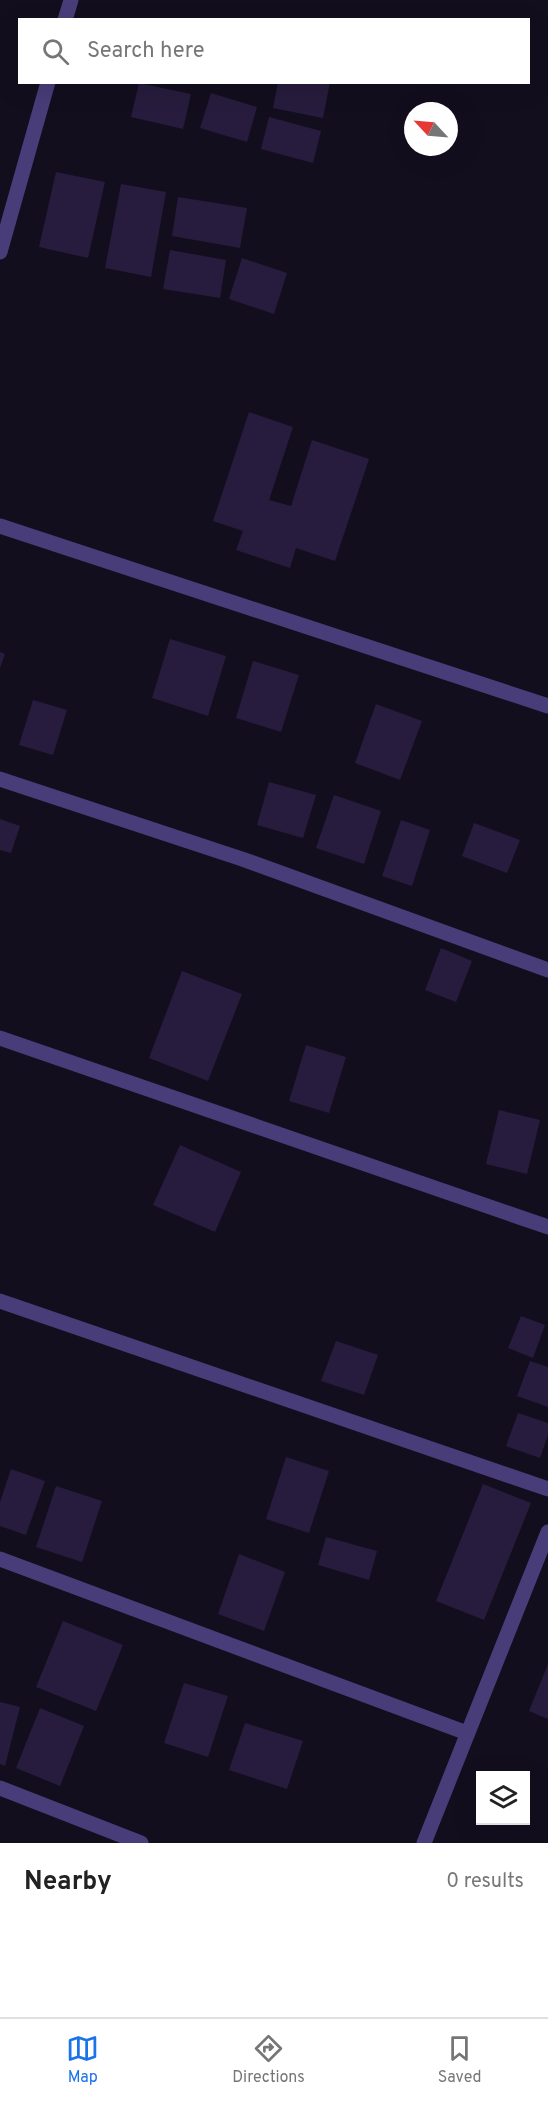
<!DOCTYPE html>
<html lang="en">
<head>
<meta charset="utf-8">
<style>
	:root { --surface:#fff; --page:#f2f2f2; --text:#222; --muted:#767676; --line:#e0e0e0; --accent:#1a73e8 }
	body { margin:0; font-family:Overpass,sans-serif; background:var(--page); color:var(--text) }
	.controls { position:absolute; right:18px; bottom:18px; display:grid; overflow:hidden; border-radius:0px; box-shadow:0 6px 24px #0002 }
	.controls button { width:54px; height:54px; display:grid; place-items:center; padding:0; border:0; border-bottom:2px solid var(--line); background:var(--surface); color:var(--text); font:30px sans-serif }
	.compass { position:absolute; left:404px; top:102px; width:54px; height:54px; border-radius:50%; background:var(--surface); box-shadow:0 6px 24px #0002; rotate:296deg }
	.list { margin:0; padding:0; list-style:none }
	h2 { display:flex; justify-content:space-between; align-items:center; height:78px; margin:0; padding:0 24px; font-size:26px }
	h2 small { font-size:20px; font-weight:400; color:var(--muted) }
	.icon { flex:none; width:33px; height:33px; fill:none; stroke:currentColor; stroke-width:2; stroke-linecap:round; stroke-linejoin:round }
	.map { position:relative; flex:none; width:548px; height:1843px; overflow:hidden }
	.search { position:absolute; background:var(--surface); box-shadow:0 6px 24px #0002; left:18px; right:18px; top:18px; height:66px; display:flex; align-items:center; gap:15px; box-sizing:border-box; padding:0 21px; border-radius:0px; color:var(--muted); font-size:22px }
	.sheet { height:174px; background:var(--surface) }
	nav { display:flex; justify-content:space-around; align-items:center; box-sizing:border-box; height:84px; border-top:2px solid var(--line); background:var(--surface); font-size:16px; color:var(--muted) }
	nav a { display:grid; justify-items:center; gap:3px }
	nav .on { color:var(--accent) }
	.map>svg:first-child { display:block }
	.building { fill:#271c3d }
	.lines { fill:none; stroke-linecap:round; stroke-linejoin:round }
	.minor { stroke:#483d79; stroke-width:15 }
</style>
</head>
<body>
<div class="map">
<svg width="548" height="1843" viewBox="0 0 548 1843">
	<rect width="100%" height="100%" fill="#130e1e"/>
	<path class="building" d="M278,82H330L323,118L273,108Z
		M139,83L191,94L183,129L131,117Z
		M211,93L257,107L247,142L200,128Z
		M269,117L321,131L313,163L261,149Z
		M56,172L105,182L88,258L39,247Z
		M121,184L166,192L151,277L105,268Z
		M178,197L247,208L240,248L172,236Z
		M170,250L226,260L220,298L163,289Z
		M242,258L287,273L274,314L229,299Z
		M249,412L293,427L269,500L291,506L312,440L369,459L335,561L296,548L290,568L236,550L243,531L213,521Z
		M170,639L226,656L208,716L152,698Z
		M0,652L5,654L0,668Z
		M253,661L299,675L281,732L236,718Z
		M33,700L67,710L53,755L19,745Z
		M376,704L422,721L400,780L355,763Z
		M269,782L316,795L303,838L257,825Z
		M334,795L381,811L364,864L316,848Z
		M0,819L20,826L11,853L0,850Z
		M401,820L430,830L412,886L382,876Z
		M474,823L520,840L507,873L462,856Z
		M441,948L472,961L456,1002L425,990Z
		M182,971L242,994L208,1081L149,1058Z
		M306,1045L346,1057L329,1113L289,1101Z
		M499,1110L540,1120L527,1174L486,1164Z
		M180,1145L241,1172L215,1232L153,1205Z
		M521,1316L545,1325L533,1358L508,1348Z
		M336,1341L378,1355L364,1395L321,1381Z
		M530,1361L548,1367V1407L517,1396Z
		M518,1413L548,1423V1435L540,1458L506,1446Z
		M286,1457L329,1471L309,1533L266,1519Z
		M11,1469L45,1481L26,1535L0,1526V1502Z
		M483,1484L531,1503L484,1620L436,1601Z
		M56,1486L102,1501L82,1562L36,1547Z
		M326,1537L377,1551L369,1580L318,1565Z
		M239,1554L285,1572L264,1631L218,1614Z
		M63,1621L123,1645L96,1711L36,1687Z
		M548,1664V1719L529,1711Z
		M184,1683L228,1696L208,1757L164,1743Z
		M0,1702L20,1707L5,1766L0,1764Z
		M40,1708L84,1726L60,1786L16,1768Z
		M245,1723L303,1741L287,1789L229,1770Z"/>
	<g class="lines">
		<path class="minor" d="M65,20L71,0
			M0,252L48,82
			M0,526L548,706
			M0,779L242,859L548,970
			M0,1038L548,1227
			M0,1301L548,1489
			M0,1559L467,1733
			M0,1788L141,1843
			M424,1843L548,1532"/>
	</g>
</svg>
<div class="controls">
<button><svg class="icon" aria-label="layers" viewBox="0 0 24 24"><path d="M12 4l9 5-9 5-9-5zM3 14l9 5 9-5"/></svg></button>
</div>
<svg class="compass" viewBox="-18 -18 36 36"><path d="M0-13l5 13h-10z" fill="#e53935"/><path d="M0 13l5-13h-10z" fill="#767676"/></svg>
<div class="search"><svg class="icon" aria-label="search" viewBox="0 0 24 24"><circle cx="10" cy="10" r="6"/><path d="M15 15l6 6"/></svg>Search here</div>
</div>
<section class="sheet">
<h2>Nearby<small>0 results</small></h2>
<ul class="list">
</ul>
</section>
<nav>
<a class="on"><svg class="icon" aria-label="map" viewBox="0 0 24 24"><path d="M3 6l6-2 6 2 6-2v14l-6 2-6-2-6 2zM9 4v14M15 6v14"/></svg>Map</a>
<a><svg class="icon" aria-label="directions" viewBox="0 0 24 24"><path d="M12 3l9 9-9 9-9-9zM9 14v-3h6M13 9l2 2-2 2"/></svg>Directions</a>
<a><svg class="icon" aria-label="saved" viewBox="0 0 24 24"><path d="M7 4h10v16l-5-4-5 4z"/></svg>Saved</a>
</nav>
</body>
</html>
